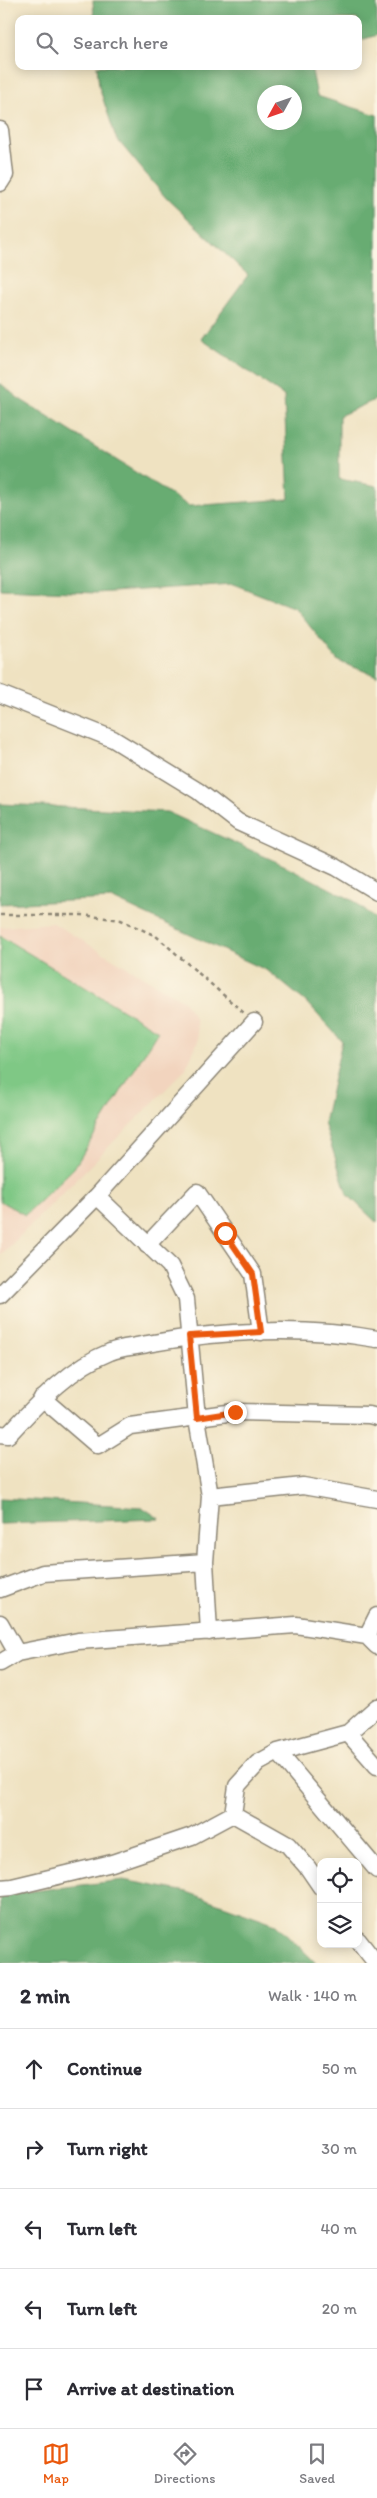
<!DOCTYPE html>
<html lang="en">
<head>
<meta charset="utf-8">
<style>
	:root { --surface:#fff; --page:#f7f7f7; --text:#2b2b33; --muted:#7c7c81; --line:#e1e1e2; --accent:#ea580c }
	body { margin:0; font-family:Itim,sans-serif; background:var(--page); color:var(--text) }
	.controls { position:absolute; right:15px; bottom:15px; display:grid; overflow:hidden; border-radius:10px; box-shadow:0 2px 12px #0003 }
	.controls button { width:45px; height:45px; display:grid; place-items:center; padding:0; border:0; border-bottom:1px solid var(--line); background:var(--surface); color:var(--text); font:25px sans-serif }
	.compass { position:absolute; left:257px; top:85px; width:45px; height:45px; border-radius:50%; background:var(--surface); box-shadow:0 2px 12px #0003; rotate:230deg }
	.stop { position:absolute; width:15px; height:15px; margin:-11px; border:4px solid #ea580c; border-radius:50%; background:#fff }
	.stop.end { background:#ea580c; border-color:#fff; box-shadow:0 1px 5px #0008 }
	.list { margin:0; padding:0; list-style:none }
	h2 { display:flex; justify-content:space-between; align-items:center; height:65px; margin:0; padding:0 20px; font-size:21px }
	h2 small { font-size:16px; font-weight:400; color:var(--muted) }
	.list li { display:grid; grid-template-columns:32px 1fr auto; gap:15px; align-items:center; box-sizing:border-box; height:80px; padding:0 20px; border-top:1px solid var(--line) }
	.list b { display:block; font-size:19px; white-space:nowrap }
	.list em { font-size:16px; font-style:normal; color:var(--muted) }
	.icon { flex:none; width:28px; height:28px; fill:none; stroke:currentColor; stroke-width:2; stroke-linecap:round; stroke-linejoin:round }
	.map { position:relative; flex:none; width:377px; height:1963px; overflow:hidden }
	.search { position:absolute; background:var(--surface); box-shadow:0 2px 12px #0003; left:15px; right:15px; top:15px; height:55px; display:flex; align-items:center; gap:12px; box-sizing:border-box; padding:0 18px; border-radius:10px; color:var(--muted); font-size:19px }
	.sheet { height:465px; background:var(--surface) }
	nav { display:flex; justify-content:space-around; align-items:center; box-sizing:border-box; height:70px; border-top:1px solid var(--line); background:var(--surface); font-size:14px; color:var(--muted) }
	nav a { display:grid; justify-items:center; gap:2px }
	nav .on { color:var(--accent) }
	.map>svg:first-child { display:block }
	.built { fill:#f2d4be }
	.green { fill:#7fc885; stroke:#557a58 }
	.forest { fill:#67ac72; stroke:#496c4e; fill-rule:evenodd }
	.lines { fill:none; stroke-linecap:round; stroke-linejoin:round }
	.minor-casing { stroke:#8d8676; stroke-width:19 }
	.path { stroke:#8d8676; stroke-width:2.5; stroke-dasharray:4 4; stroke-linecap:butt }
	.minor { stroke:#fff; stroke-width:16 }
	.route { stroke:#ea580c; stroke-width:6 }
</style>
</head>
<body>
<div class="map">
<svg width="377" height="1963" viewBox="0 0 377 1963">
	<rect width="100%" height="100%" fill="#fcf5e5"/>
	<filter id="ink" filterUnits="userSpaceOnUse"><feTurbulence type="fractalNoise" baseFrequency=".02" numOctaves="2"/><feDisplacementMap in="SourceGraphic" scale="10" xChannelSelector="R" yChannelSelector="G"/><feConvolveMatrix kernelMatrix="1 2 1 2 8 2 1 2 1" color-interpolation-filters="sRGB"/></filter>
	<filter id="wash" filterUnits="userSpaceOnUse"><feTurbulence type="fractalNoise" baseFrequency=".0096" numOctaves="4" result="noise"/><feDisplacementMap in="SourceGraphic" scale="20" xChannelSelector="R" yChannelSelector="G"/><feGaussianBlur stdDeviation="1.12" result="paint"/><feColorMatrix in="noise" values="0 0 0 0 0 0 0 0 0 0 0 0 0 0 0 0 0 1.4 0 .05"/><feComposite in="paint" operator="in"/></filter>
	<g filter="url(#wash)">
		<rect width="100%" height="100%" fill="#efe2c1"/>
		<path class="built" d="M53,923L184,1001L196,1020L198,1041L185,1070L0,1256V927Z"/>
		<path class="green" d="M0,936L158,1031L74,1168L25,1215L0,1201Z"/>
		<path class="forest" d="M377,0V35L358,41V19H94L93,1Z
			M97,66H311L317,96L377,115V399L339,416V479L377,486V676L338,661L295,608L233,584L96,593L0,589V383L18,398L189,506L289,499L284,396L201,339L248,275L166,198L116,138L99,87ZM294,92V122H264V92Z
			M0,804L167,812L288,867L354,901L377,921V1223L347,1194L324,1123L342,1041L306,1002L268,971L113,899L0,904Z
			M0,1498L142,1507L160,1519L0,1524Z
			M123,1880L187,1892L276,1924L316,1963H0V1895Z"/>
	</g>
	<g filter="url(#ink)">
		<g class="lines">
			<defs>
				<path id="minor" d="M0,130L5,175L0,183
					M0,694L113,739L198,791L238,822L336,867L377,892
					M97,1196L170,1266L186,1299L197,1418L210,1496L205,1562L209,1632
					M147,1245L197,1192L253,1274L261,1332
					M0,1295L97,1196L254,1022
					M42,1398L98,1446L130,1426L235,1412L369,1415L377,1417
					M0,1434L8,1435C37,1404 69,1368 110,1352C121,1347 135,1347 147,1344C221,1330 303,1326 377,1339
					M210,1496L303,1486L377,1499
					M0,1589L43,1573L205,1562
					M0,1623L17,1653
					M367,1636L377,1616
					M0,1663L17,1653L78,1641L296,1625L367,1636L377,1646
					M348,1733L377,1766
					M278,1752L377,1870
					M233,1814L237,1786L258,1763L278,1752L348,1733L377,1707
					M233,1814L288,1845L308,1868L321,1887
					M0,1888L12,1887L112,1863L192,1836L233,1814
					M358,1940L376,1963"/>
			</defs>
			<use href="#minor" class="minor-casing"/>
			<path class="path" d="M0,915H82L121,920L156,936L244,1013"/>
			<use href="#minor" class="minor"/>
		</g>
	</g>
	<g class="lines" filter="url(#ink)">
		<path class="route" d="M225,1233L253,1274L261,1332L189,1336L197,1418L235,1412"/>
	</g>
</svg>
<div class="controls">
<button><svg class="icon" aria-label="locate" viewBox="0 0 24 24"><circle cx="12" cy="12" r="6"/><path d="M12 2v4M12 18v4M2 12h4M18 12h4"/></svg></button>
<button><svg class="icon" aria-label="layers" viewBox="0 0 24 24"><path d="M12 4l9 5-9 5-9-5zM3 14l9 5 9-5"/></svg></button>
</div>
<svg class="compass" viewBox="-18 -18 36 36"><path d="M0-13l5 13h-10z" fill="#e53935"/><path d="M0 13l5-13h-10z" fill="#7c7c81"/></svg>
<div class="stop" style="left:225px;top:1233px"></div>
<div class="stop end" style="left:235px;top:1412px"></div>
<div class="search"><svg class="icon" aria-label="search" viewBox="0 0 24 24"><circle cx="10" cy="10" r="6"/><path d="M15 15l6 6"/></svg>Search here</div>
</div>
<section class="sheet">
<h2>2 min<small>Walk · 140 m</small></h2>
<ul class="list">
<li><svg class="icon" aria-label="ahead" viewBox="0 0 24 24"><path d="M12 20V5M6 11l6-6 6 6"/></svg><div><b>Continue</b></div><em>50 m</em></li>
<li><svg class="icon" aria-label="right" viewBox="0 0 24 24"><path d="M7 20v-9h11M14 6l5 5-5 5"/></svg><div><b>Turn right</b></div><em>30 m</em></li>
<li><svg class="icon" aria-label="left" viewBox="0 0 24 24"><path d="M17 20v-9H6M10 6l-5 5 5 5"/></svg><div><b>Turn left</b></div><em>40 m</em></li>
<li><svg class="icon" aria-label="left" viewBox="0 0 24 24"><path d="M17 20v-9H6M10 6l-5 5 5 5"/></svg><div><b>Turn left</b></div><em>20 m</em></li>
<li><svg class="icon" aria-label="arrive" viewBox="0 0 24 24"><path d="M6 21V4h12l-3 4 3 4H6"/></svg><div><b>Arrive at destination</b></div></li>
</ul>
</section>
<nav>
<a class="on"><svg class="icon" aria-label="map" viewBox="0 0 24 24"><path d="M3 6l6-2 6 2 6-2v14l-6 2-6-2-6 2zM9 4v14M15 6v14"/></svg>Map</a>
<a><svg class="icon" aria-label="directions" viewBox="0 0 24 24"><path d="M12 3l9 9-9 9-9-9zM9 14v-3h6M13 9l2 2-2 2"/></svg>Directions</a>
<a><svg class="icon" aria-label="saved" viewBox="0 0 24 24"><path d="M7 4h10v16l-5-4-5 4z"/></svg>Saved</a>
</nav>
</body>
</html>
